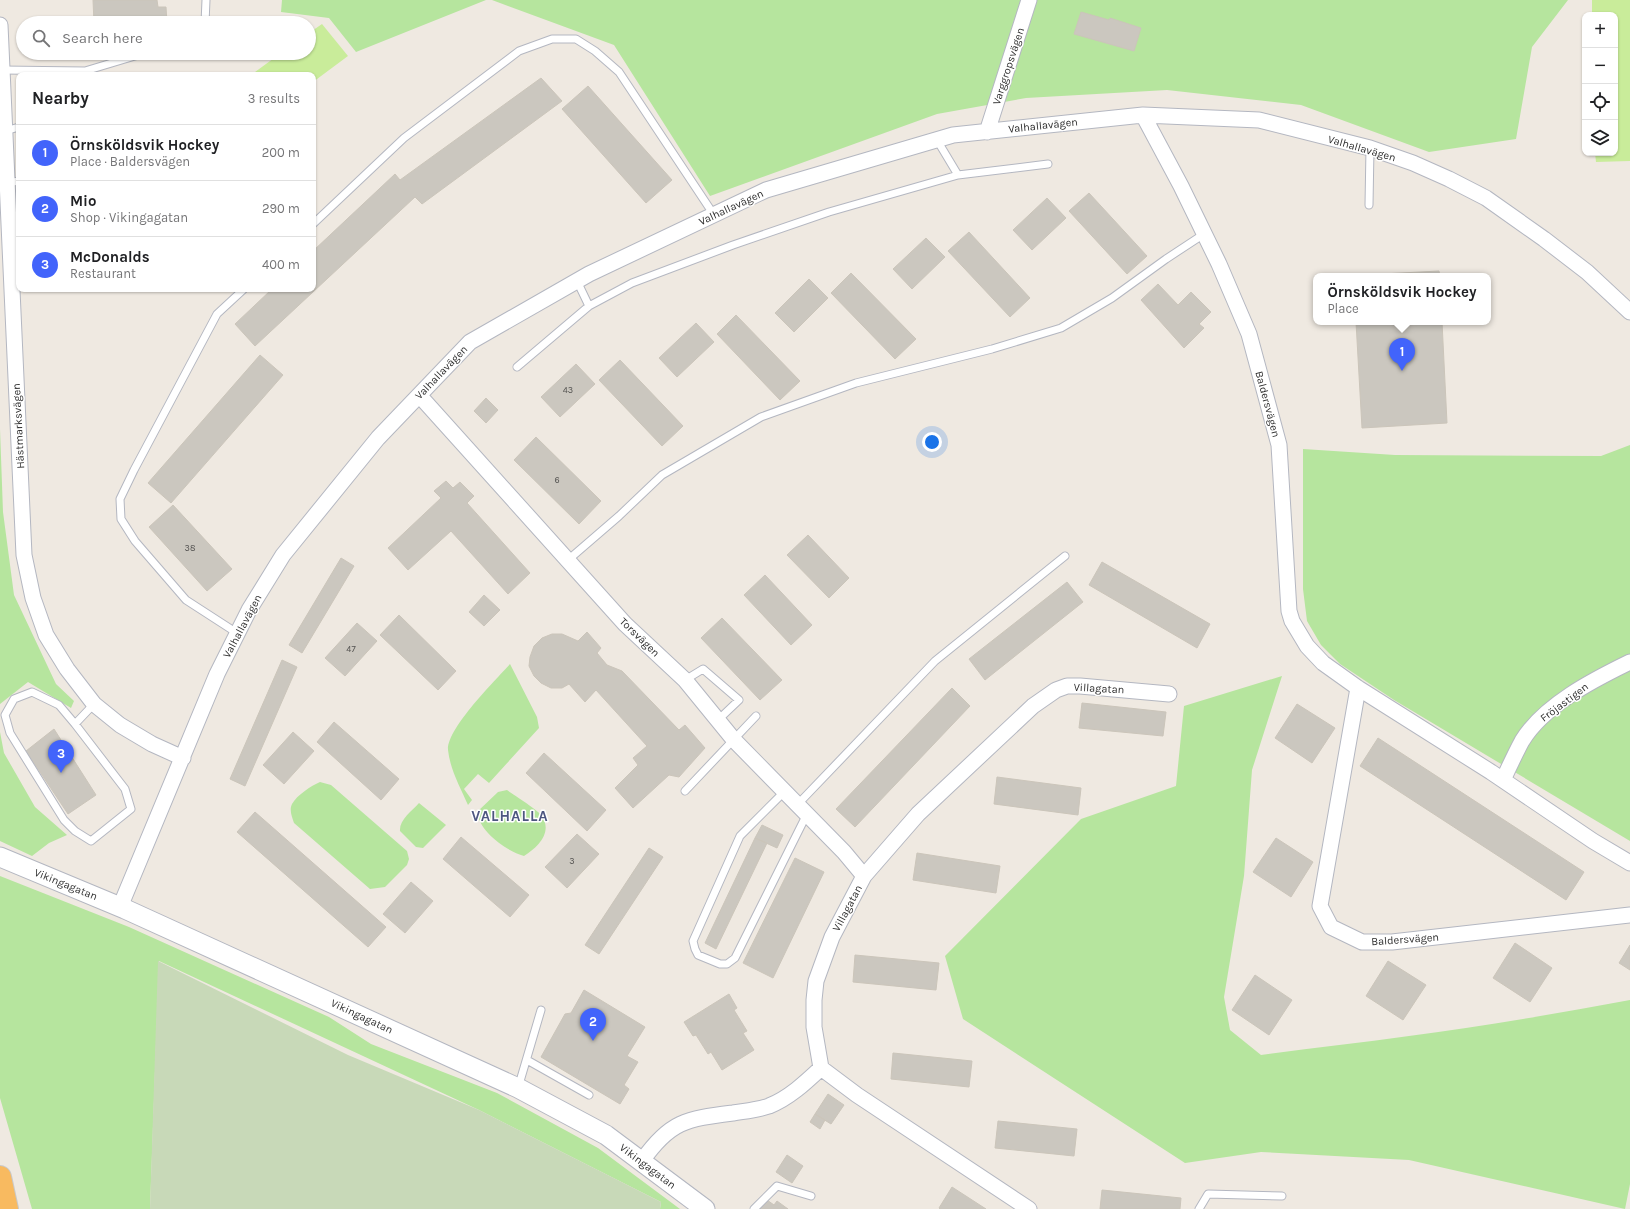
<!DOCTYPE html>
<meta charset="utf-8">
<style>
:root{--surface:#fff;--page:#f6f6f6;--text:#202124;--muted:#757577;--line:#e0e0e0;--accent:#4264fb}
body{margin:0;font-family:Karla,sans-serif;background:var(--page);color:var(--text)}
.controls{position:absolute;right:12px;top:12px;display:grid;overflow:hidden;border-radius:8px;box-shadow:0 1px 3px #0004}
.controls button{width:36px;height:36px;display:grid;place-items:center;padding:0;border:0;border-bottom:1px solid var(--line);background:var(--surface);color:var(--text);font:20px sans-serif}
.you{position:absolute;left:932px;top:442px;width:14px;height:14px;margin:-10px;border:3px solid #fff;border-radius:50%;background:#1a73e8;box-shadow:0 0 0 6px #1a73e833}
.badge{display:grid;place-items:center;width:26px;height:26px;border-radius:50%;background:var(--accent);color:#fff;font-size:13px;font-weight:700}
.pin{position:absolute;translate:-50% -33px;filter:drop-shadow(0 1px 2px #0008)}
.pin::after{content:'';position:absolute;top:21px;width:14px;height:12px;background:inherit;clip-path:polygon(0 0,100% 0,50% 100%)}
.popup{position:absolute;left:1313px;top:273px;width:178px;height:52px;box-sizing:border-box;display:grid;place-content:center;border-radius:8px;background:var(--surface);filter:drop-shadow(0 1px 3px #0005);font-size:13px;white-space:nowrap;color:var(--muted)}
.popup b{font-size:15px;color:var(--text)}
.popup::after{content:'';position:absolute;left:50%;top:100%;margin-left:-8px;border:8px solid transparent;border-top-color:var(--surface)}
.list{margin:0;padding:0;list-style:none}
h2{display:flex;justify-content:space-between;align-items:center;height:52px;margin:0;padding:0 16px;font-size:17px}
h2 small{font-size:13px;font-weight:400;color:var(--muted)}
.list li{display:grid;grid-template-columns:26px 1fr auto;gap:12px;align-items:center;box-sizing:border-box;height:56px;padding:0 16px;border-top:1px solid var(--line)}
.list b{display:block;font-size:15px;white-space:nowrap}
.list p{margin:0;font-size:13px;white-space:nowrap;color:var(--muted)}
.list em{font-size:13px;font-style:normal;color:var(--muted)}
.icon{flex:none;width:22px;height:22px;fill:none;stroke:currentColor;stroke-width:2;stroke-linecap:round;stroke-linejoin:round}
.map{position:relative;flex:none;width:1630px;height:1209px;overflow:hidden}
.search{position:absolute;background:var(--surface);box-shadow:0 1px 3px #0004;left:16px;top:16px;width:300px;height:44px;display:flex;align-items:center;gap:10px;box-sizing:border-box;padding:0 14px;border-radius:22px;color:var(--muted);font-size:15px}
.panel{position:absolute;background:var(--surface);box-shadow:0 1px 3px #0004;left:16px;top:72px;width:300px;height:220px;border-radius:8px}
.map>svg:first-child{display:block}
</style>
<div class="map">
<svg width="1630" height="1209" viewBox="0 0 1630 1209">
<rect width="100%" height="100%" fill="#efe9e1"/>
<path fill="#b6e59e" d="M282,0H486L356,52L329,18L281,12Z
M492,0H1568L1532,47L1516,139L1429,152L1301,105L1167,90L1026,98L937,114L710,196L614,45Z
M0,429L3,512L14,595L56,684L74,701L71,708L28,682L0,704Z
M1630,445V841L1394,700L1340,664L1321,645L1307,621L1303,589V449L1395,455L1601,456Z
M510,664L537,717L539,728L489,783L478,774L464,789L472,800L468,805C460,787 450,769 448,750C447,728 495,681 510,664Z
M1282,676L1252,770L1244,876L1224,997L1230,1030L1261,1055C1310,1048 1359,1043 1409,1036C1483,1026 1556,1014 1630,1000V1184L1625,1209L1409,1160L1261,1152L1185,1163L963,1019L945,956L1081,819L1176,786L1184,706Z
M0,732L4,753L35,807L67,835L49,843L32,856L0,841Z
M320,782L331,785L407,851L409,859L407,865L385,887L370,889L294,823C292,817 289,810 292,804C297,795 311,786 320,782Z
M507,790C514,795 538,810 542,816C553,833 537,848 524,856C506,851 479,831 477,812L498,792Z
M419,803L446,825L423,848L416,847L400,831C399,820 412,811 419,803Z
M0,876L129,927L329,1017L371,1044L497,1093L598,1148L680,1209H660L661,1202L479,1110L159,961L150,1209H32L0,1098Z"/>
<path fill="#c8d9b8" d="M158,961L348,1055L479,1110L661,1202L660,1209H150Z"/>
<path fill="#c9ec9a" d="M1592,0H1630V161L1596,162L1595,153H1615V15H1592Z
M322,24L348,56L313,82V75H251L281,53H309V33Z"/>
<path fill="#cbc7bf" stroke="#cbc5ba" d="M93,0H157L158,7H166L167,23H94Z
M1081,12L1109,20L1110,18L1141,28L1134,51L1074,34Z
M541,78L562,101L422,204L415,197L255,346L235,324L272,289H313V251L395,174L400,180Z
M588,86L672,180L646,203L562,109Z
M1089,193L1147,256L1127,274L1069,211Z
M1047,198L1066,218L1032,250L1013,230Z
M969,232L1030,298L1010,317L948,251Z
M926,238L945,257L912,289L893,269Z
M1439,271L1440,276H1344Z
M851,273L916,339L895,359L831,293Z
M809,279L828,298L794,332L775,313Z
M1158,284L1178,305L1191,292L1211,312L1199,324L1204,328L1184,348L1141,300Z
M736,315L800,381L780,400L717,334Z
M1356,322H1442L1447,423L1362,428Z
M696,323L714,342L677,377L659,358Z
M260,355L283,375L171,503L148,483Z
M620,360L683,426L662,446L599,380Z
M576,364L595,384L560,417L541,397Z
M486,398L498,410L486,423L474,411Z
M536,437L601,501L579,524L514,460Z
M446,481L453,488L460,482L474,496L467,503L530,573L508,594L451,531L408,570L388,548L441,498L434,491Z
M173,505L232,569L207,591L149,527Z
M808,535L849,578L829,598L787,555Z
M341,558L354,566L302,653L289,645Z
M1102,562L1210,624L1197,648L1089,585Z
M765,575L812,625L791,645L744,595Z
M1067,582L1083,602L985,680L969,659Z
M484,595L500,610L484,626L469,612Z
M399,615L456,671L438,690L380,635Z
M722,618L782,680L760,700L701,638Z
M357,623L377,641L345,676L325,658Z
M587,632L601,648L597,653L607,665L622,671L679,730L685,725L705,748L679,777L669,775L633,808L615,788L638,765L633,758L647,746L596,690L585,702L569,684L562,688H551L541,683L534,676L529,666L530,657L534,646L542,638L552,634H562L578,641Z
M282,660L297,667L245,786L230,779Z
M952,688L970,706L855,827L836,809Z
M1082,703L1166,712L1163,736L1079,728Z
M1297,704L1335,728L1312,763L1275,738Z
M334,722L399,779L381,800L317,742Z
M54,729L96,795L68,814L26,751Z
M293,732L314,751L284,784L263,765Z
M1378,738L1584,872L1566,900L1360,766Z
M544,753L606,810L587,831L526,773Z
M997,777L1081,788L1078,815L994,804Z
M255,812L386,927L368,947L237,832Z
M762,825L783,835L777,848L755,838Z
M577,834L599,854L567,888L545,867Z
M461,837L529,895L510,917L443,859Z
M755,838L767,843L716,949L705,943Z
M1276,838L1313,862L1291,897L1253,872Z
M649,848L663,857L599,954L585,945Z
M917,853L1000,866L996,893L913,880Z
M795,858L824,872L773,978L743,963Z
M411,882L433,901L405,933L383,914Z
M1515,943L1552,968L1530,1002L1493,978Z
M1630,945V970L1619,963Z
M855,955L939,963L936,990L853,982Z
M1388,961L1426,985L1403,1020L1366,996Z
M1255,975L1292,1000L1269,1035L1232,1010Z
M584,990L645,1027L627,1056L638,1062L624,1085L629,1089L620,1104L541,1057L565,1014L571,1013Z
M729,994L737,1008L734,1010L747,1031L743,1033L754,1050L722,1070L711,1052L708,1054L696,1035L693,1036L684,1022Z
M893,1053L972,1061L969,1087L891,1079Z
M828,1094L844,1105L831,1124L815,1114Z
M815,1114L825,1120L820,1129L810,1122Z
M998,1121L1077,1129L1074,1156L995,1148Z
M787,1155L803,1166L792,1183L776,1172Z
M952,1187L986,1209H940L939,1208Z
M1102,1190L1181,1198L1180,1209H1100Z
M767,1200L774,1205L777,1201L788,1209H760Z"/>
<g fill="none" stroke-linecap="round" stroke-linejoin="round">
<defs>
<path id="service" d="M205,23L206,0
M2,70L85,71L145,53
M5,131L19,127
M937,140L958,175L1048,164
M7,183L19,181
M1369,205L1370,148
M313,224L404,138L519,51L552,39H576L595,51L619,72L714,215
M577,281L589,306
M517,367L589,306L632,283L733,245L829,212L958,175
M568,560L619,516L662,475L761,417L856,383L992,349L1061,328L1112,298L1166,259L1204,234
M237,633L186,600L135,541L121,519L120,499L134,470L217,314L244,289
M685,680L703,669L739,700L718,720
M75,724L59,705L32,692L14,699L5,715L10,733L64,820L75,831L91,841L131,809L125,789L75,724L94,704
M685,791L756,716
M785,791L740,836L693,941L695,949L698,955L720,964H727L735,958L807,814
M798,804L935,661L1065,556
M527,1060L589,1095
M518,1088L541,1010
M754,1209L777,1186L811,1196
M1199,1209L1208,1194L1282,1196"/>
<path id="minor" d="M0,25L24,555L33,598L46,635L67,669L94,704L120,725L152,744L183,758
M1143,115L1181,186L1219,264L1249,334L1279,445L1289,611L1292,621L1307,646L1323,663L1358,688L1491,772L1593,841L1630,863
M987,132L1029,0
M419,395L625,624L685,680L734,740L844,852L864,876
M1358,688L1320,906L1331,927L1362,942H1392L1630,915
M1503,780C1509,767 1515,754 1522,741C1544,705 1593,680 1630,662
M120,907L217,674L249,610L283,555L378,438L470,342L589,274L766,190L953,135L1143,115L1259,120L1370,148L1413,163L1449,179L1486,198L1544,239L1587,272L1630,312
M642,1161C670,1121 686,1119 733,1113C745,1111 757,1110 769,1106C789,1098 805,1083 821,1068
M1029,1209L857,1095L821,1068L814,1027V1000L816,981L832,937L864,876L918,814L1033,706L1056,690L1067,686H1080L1169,694"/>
<path id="tertiary" d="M0,857L125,909L518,1088L606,1135L705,1209"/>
<path id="trunk" d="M0,1177L7,1209"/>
</defs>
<use href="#service" stroke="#b4b7c1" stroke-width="9"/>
<use href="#minor" stroke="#b4b7c1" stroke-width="17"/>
<use href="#tertiary" stroke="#b4b7c1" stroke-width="21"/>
<use href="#trunk" stroke="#c9c9c9" stroke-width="24"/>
<use href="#service" stroke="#fff" stroke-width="7"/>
<use href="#minor" stroke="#fff" stroke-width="15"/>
<use href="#tertiary" stroke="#fff" stroke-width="19"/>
<use href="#trunk" stroke="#f8ba60" stroke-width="22"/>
</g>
<g text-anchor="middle" stroke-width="3" stroke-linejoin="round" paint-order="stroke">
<g font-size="9" fill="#555452">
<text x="568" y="393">43</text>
<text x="557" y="483">6</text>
<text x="190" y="551">38</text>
<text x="351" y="652">47</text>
<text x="572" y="864">3</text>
</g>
<g font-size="11" fill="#2e2e2e" stroke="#fff">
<text transform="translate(1008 66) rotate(-72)" y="4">Varggropsvägen</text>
<text transform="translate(1043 125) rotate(-6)" y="4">Valhallavägen</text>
<text transform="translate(1362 148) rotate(16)" y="4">Valhallavägen</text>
<text transform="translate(731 207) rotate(-25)" y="4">Valhallavägen</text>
<text transform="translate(441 372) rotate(-46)" y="4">Valhallavägen</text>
<text transform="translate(1268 404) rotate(75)" y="4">Baldersvägen</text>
<text transform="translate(18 426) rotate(-93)" y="4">Hästmarksvägen</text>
<text transform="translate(242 626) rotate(-62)" y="4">Valhallavägen</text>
<text transform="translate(640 637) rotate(44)" y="4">Torsvägen</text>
<text transform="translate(1099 688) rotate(3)" y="4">Villagatan</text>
<text transform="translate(1564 702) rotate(-37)" y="4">Fröjastigen</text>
<text transform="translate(66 884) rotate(22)" y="4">Vikingagatan</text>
<text transform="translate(847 908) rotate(-62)" y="4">Villagatan</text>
<text transform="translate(1405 939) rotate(-4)" y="4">Baldersvägen</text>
<text transform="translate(362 1016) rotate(25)" y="4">Vikingagatan</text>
<text transform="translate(648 1166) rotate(37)" y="4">Vikingagatan</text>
</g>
<g font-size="15" font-weight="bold" letter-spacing="1" fill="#4d5680" stroke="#fff">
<text x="510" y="821">VALHALLA</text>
</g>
</g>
</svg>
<div class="controls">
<button>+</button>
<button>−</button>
<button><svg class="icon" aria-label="locate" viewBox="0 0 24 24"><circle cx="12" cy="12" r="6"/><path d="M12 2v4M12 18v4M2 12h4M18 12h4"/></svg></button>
<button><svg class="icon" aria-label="layers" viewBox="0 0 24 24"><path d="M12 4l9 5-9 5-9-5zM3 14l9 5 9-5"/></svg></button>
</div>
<div class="you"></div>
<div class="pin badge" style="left:1402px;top:371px">1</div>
<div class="popup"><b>Örnsköldsvik Hockey</b>Place</div>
<div class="pin badge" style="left:593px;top:1041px">2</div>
<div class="pin badge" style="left:61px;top:773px">3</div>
<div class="search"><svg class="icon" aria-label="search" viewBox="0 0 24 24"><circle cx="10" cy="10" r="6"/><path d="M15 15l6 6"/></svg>Search here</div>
<section class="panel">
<h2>Nearby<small>3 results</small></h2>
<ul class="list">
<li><span class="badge">1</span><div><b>Örnsköldsvik Hockey</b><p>Place · Baldersvägen</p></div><em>200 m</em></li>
<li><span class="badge">2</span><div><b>Mio</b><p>Shop · Vikingagatan</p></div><em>290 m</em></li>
<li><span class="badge">3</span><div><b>McDonalds</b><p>Restaurant</p></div><em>400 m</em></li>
</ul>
</section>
</div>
